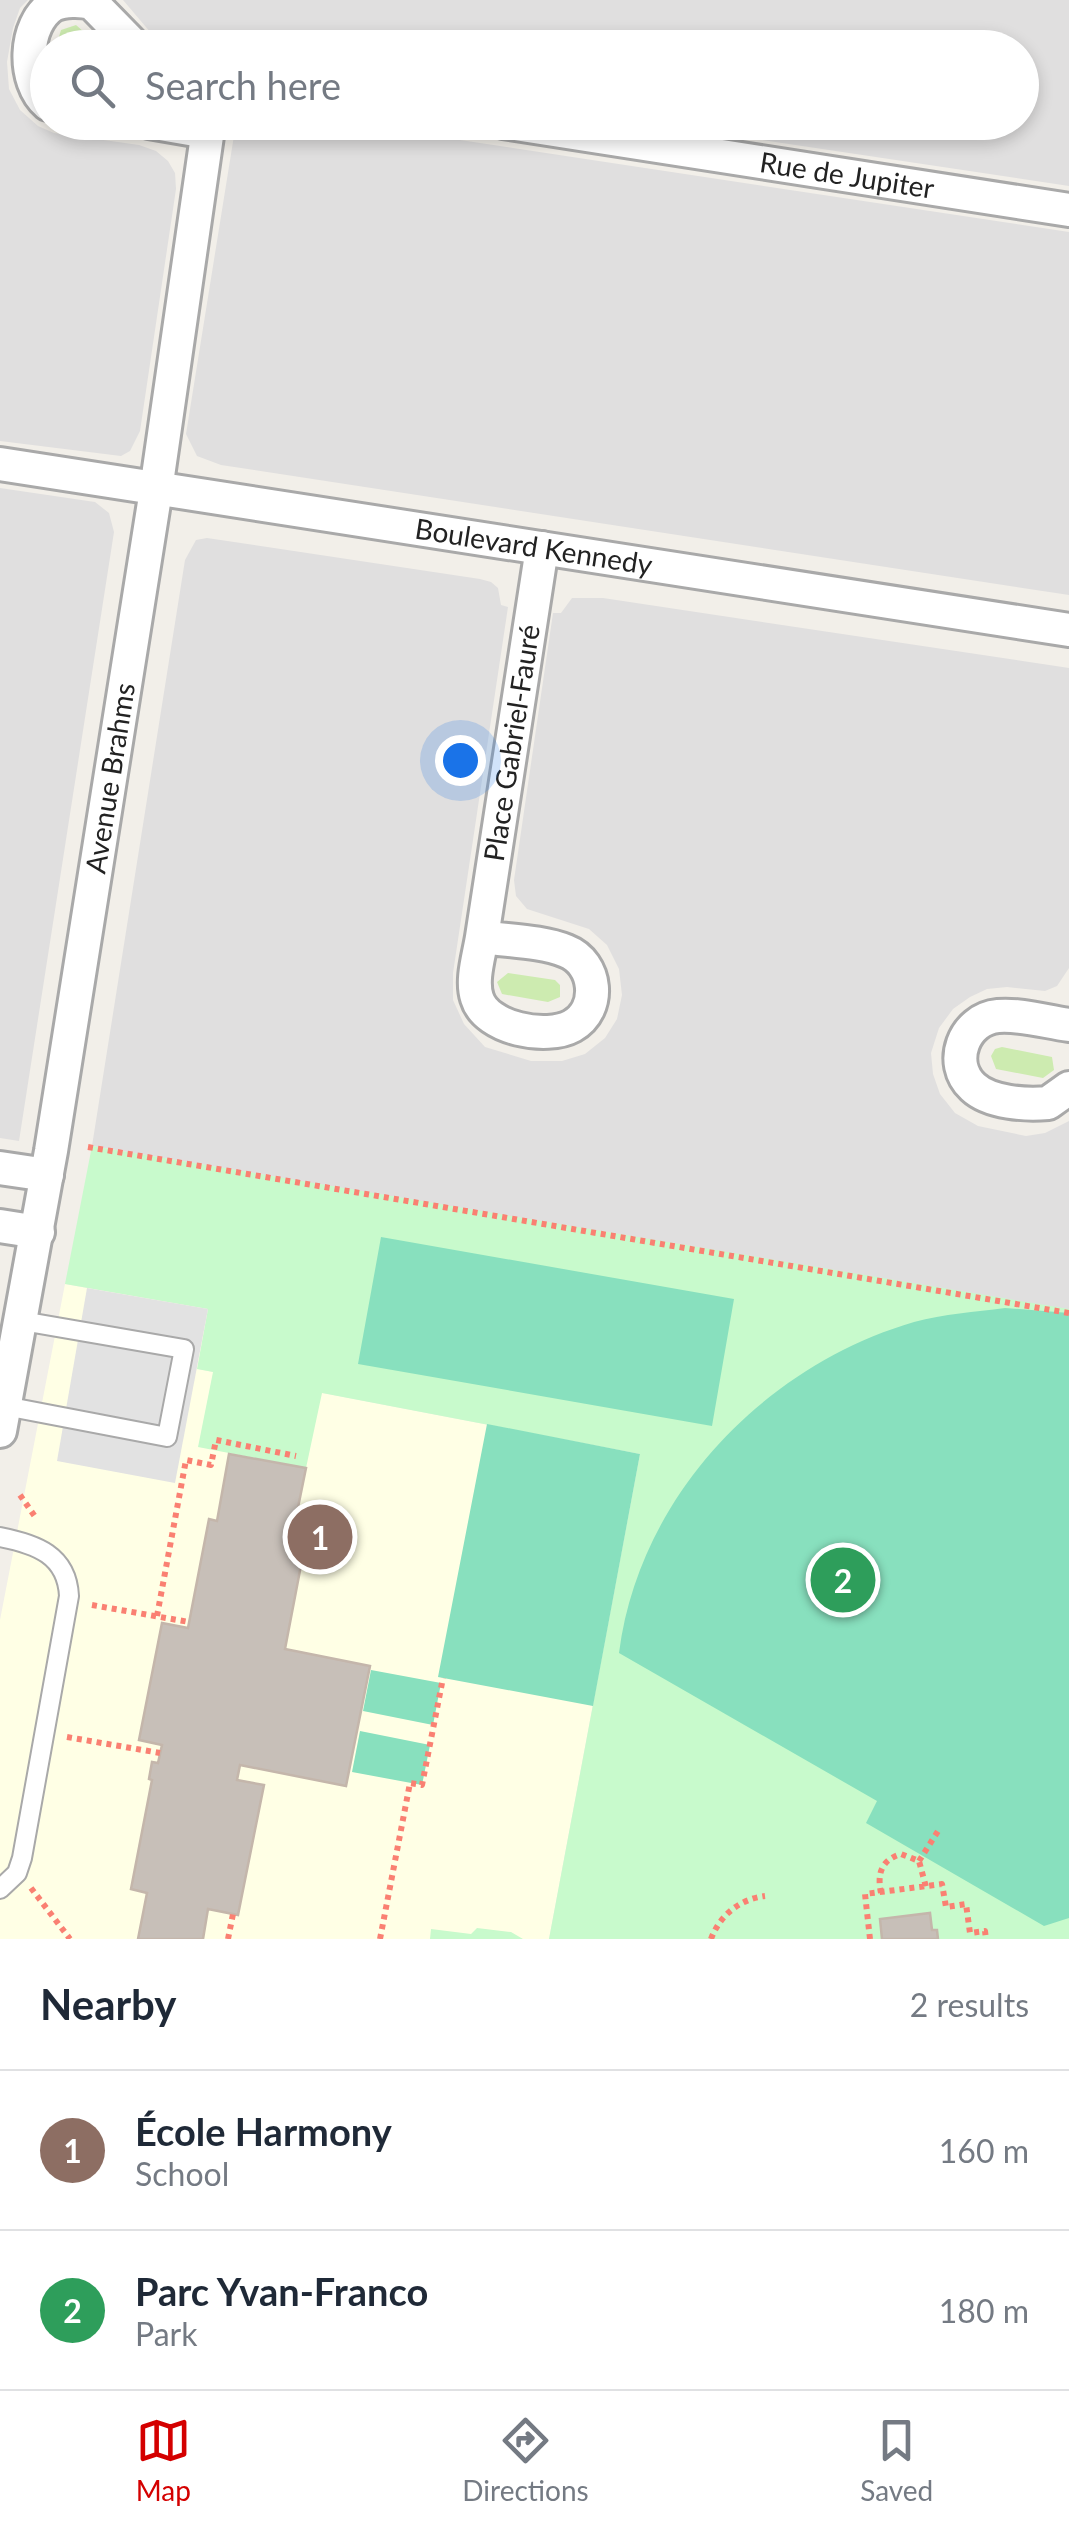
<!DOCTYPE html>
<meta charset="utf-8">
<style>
:root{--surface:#fff;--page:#f2f2f3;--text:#1f2937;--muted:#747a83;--line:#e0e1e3;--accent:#d40000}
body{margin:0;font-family:Lato,sans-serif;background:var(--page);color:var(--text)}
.you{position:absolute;left:460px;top:760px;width:35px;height:35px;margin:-25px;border:8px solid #fff;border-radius:50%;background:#1a73e8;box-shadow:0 0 0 15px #1a73e833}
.badge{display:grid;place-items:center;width:65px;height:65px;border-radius:50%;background:var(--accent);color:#fff;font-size:32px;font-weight:700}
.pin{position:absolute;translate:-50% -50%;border:5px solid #fff;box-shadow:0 2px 10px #0006}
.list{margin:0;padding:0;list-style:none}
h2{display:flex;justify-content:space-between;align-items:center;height:130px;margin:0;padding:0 40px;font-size:42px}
h2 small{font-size:32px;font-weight:400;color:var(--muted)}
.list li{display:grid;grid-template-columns:65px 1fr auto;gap:30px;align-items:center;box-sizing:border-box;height:160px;padding:0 40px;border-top:2px solid var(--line)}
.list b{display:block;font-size:38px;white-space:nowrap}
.list p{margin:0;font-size:32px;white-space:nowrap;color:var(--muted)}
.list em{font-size:32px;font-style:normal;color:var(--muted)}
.icon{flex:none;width:55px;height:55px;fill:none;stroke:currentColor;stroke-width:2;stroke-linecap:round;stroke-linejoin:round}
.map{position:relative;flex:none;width:1069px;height:1939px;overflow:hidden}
.search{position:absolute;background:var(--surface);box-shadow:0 5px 15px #0003;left:30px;right:30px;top:30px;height:110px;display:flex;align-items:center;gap:25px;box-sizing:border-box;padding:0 35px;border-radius:55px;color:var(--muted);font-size:38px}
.sheet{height:450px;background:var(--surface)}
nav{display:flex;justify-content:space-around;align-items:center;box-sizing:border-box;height:140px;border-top:2px solid var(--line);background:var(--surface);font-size:28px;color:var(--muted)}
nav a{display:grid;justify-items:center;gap:5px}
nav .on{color:var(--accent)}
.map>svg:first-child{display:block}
</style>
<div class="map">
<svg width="1069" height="1939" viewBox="0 0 1069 1939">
<rect width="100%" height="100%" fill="#f2efe9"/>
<path fill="#e0dfdf" d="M0,0H28L20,8L13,28L7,62L9,89L20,110L38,126L54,133L139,145L156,151L168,161L175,173L176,189L140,431L130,451L121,456L0,441Z
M123,0H1069V186L648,123L1022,122V48H174L151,33Z
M236,123H347L1069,232V595L221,465L197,456L186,434Z
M0,488L95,502L109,513L114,532L19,1141L0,1138Z
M207,538L480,579L491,582L498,588L501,605L508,607L453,973V1000L464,1024L485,1047L531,1061H562L585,1054L605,1038L617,1019L622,995L619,969L607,945L589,929L527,909L516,896L514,880L553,613H561L572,598H603L1069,668V968L1057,986L1045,991L1007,987L987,989L970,997L953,1009L939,1028L931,1053L933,1074L940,1094L955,1113L978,1126L1026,1136L1045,1133L1069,1121V1310L92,1146L185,560L196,540Z"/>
<path fill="#ffffe5" d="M65,1284L208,1309L198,1369L640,1454L549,1939H0V1620Z"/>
<path fill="#cdebb0" d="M76,25L101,47H56L61,30Z
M508,973L555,980L560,985V997L548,1002L502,994L497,982Z
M1002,1047L1052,1057L1054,1070L1043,1078L996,1069L991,1056L995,1049Z"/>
<path fill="#c8facc" d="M92,1146L1069,1309V1939H549L640,1454L322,1393L306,1468L198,1447L213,1372L197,1369L208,1309L65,1284Z
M477,1928L511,1932L523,1939H430L431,1929L471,1934Z"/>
<path fill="#88e0be" d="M381,1237L734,1299L712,1426L358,1364Z
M1005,1308L1069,1313V1918L1044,1926L866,1823L877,1801L619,1653C639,1496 764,1366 914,1322C944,1314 975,1312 1005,1308Z
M487,1424L640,1454L593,1706L438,1677Z
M371,1670L441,1683L433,1725L363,1711Z
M360,1731L430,1745L422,1785L352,1772Z"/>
<path fill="#e2e2e2" d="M87,1288L208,1309L175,1483L57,1461Z"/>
<path fill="#c7bfb8" stroke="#c4b6ab" stroke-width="2.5" d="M229,1454L306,1468L292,1537L306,1539L285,1649L370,1666L346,1786L240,1765L237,1780L264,1785L238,1915L208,1909L203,1939H138L147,1893L131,1889L152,1780L149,1779L152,1762L158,1763L162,1745L139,1740L162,1623L188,1628L209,1519L217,1521Z
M930,1913L932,1930H937L938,1939H882L880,1919Z"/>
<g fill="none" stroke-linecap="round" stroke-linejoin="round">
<defs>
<path id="service" d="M5,1406L167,1437L184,1349L22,1321
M0,1537C36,1544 67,1555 69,1596L22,1858L17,1873L0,1889"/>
<g id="minor">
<path d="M48,104C22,82 23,24 53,5C64,0 80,0 92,3L136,48"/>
<path d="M149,122L207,132"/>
<path id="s1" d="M503,122L1069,210"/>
<path id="s2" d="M0,464L1069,630"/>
<path id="s3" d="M482,937C509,941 541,941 566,951C597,963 602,1009 572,1026C547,1040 486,1029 477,998C471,980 479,956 482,937L542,548"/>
<path d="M1069,1025C1047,1022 1021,1014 998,1016C964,1019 947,1063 973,1087C990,1103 1026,1105 1048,1103L1069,1088"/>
<path d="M0,1168L47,1175"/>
<path d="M0,1226L38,1232"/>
<path id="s4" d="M0,1431L51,1151L156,490L209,122"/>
</g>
</defs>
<use href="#service" stroke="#a9a9a9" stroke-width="22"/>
<use href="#minor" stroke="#a9a9a9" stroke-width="38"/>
<path stroke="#fa8072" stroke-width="6" stroke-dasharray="5 5" stroke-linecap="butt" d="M88,1147L1069,1313
M20,1495L36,1518
M92,1605L189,1622
M157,1616L186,1460L211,1465L216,1440L296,1456
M67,1737L160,1753
M919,1861L940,1828
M31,1888L70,1939
M881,1893C877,1874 881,1860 901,1854L919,1861L926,1887
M228,1939L233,1914
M380,1939L410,1783L422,1785L443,1678
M711,1939C720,1915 740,1899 765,1896
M870,1939L865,1894L942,1884L946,1907L966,1904L970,1933L985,1931L986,1939"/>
<use href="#service" stroke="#fff" stroke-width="18"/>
<use href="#minor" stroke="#fff" stroke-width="32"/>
</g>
<g text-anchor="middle" stroke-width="9" stroke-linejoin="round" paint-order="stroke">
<g font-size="28" fill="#222" stroke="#fff">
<text dy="10" stroke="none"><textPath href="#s1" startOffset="348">Rue de Jupiter</textPath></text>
<text dy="10" stroke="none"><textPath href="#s2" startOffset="540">Boulevard Kennedy</textPath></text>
<text dy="10" stroke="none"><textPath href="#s3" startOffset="545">Place Gabriel-Fauré</textPath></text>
<text dy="10" stroke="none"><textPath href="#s4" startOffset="662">Avenue Brahms</textPath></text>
</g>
</g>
</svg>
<div class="you"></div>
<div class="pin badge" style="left:320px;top:1537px;background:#8d6e63">1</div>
<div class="pin badge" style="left:843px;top:1580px;background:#2e9e5b">2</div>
<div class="search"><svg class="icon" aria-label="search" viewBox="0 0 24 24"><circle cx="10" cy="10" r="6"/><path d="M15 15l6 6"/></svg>Search here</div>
</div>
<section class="sheet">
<h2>Nearby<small>2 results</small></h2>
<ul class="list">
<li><span class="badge" style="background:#8d6e63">1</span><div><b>École Harmony</b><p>School</p></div><em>160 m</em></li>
<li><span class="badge" style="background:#2e9e5b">2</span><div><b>Parc Yvan-Franco</b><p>Park</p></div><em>180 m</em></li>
</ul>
</section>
<nav>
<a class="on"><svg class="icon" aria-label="map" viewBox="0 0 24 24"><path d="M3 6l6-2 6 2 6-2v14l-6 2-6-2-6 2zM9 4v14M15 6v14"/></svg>Map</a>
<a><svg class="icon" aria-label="directions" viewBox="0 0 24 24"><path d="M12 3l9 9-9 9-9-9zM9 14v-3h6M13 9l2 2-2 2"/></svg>Directions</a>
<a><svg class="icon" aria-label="saved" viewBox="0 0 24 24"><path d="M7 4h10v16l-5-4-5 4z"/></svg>Saved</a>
</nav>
